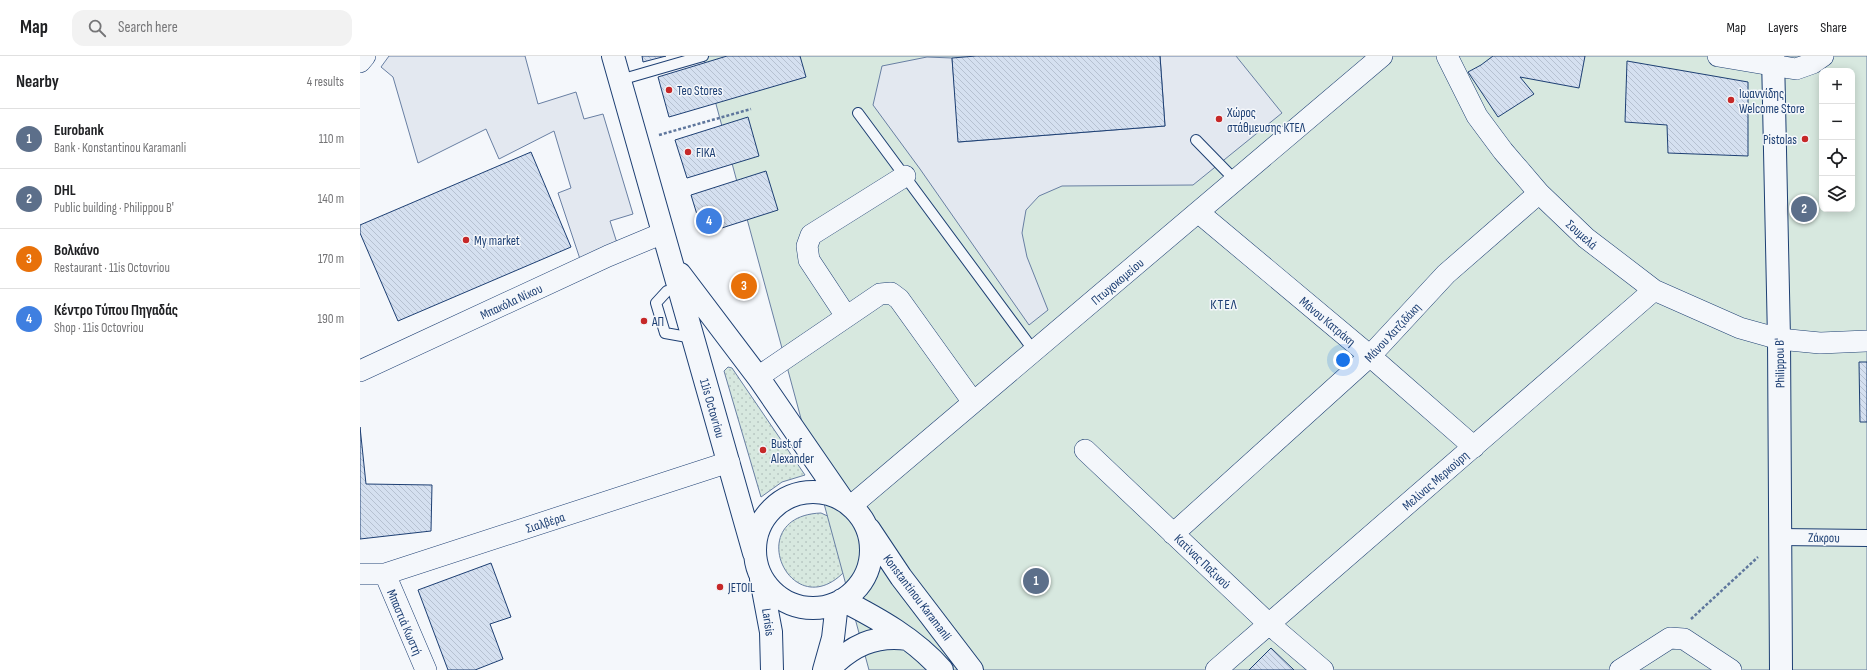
<!DOCTYPE html>
<meta charset="utf-8">
<style>
:root{--surface:#fff;--page:#f2f2f2;--text:#202124;--muted:#757577;--line:#e0e0e0;--accent:#0f766e}
body{margin:0;font-family:"Sofia Sans Condensed",sans-serif;background:var(--page);color:var(--text)}
.controls{position:absolute;right:12px;top:12px;display:grid;overflow:hidden;border-radius:8px;box-shadow:0 2px 10px #0003}
.controls button{width:36px;height:36px;display:grid;place-items:center;padding:0;border:0;border-bottom:1px solid var(--line);background:var(--surface);color:var(--text);font:20px sans-serif}
.you{position:absolute;left:983px;top:304px;width:14px;height:14px;margin:-10px;border:3px solid #fff;border-radius:50%;background:#1a73e8;box-shadow:0 0 0 6px #1a73e833}
.badge{display:grid;place-items:center;width:26px;height:26px;border-radius:50%;background:var(--accent);color:#fff;font-size:13px;font-weight:700}
.pin{position:absolute;translate:-50% -50%;border:2px solid #fff;box-shadow:0 1px 4px #0006}
.list{margin:0;padding:0;list-style:none}
h2{display:flex;justify-content:space-between;align-items:center;height:52px;margin:0;padding:0 16px;font-size:17px}
h2 small{font-size:13px;font-weight:400;color:var(--muted)}
.list li{display:grid;grid-template-columns:26px 1fr auto;gap:12px;align-items:center;box-sizing:border-box;height:60px;padding:0 16px;border-top:1px solid var(--line)}
.list b{display:block;font-size:15px;white-space:nowrap}
.list p{margin:0;font-size:13px;white-space:nowrap;color:var(--muted)}
.list em{font-size:13px;font-style:normal;color:var(--muted)}
.icon{flex:none;width:22px;height:22px;fill:none;stroke:currentColor;stroke-width:2;stroke-linecap:round;stroke-linejoin:round}
.map{position:relative;flex:none;width:1507px;height:614px;overflow:hidden}
header{display:flex;align-items:center;gap:24px;box-sizing:border-box;height:56px;padding:0 20px;background:var(--surface);border-bottom:1px solid var(--line)}
header strong{font-size:19px}
nav{display:flex;gap:22px;margin-inline-start:auto;font-size:14px}
.search{width:280px;height:36px;background:var(--page);display:flex;align-items:center;gap:10px;box-sizing:border-box;padding:0 14px;border-radius:12px;color:var(--muted);font-size:15px}
main{display:flex}
aside{flex:1;background:var(--surface)}
.map>svg:first-child{display:block}
</style>
<header>
<strong>Map</strong>
<div class="search"><svg class="icon" aria-label="search" viewBox="0 0 24 24"><circle cx="10" cy="10" r="6"/><path d="M15 15l6 6"/></svg>Search here</div>
<nav><a>Map</a><a>Layers</a><a>Share</a></nav>
</header>
<main>
<aside>
<h2>Nearby<small>4 results</small></h2>
<ul class="list">
<li><span class="badge" style="background:#5c6f8a">1</span><div><b>Eurobank</b><p>Bank · Konstantinou Karamanli</p></div><em>110 m</em></li>
<li><span class="badge" style="background:#5c6f8a">2</span><div><b>DHL</b><p>Public building · Philippou B'</p></div><em>140 m</em></li>
<li><span class="badge" style="background:#e8710a">3</span><div><b>Βολκάνο</b><p>Restaurant · 11is Octovriou</p></div><em>170 m</em></li>
<li><span class="badge" style="background:#3f7fe0">4</span><div><b>Κέντρο Τύπου Πηγαδάς</b><p>Shop · 11is Octovriou</p></div><em>190 m</em></li>
</ul>
</aside>
<div class="map">
<svg width="1507" height="614" viewBox="0 0 1507 614">
<defs>
<pattern id="grass-dots" width="8" height="8" patternUnits="userSpaceOnUse"><rect width="8" height="8" fill="#d7e8df"/><path d="M2 2h.1M6 6h.1" fill="none" stroke="#b8c8c3" stroke-width="1.8" stroke-linecap="round"/></pattern>
<pattern id="building-back-hatch" width="6" height="6" patternUnits="userSpaceOnUse"><rect width="6" height="6" fill="#d5e0f0"/><path d="M-1 5l2 2M0 0l6 6M5-1l2 2" fill="none" stroke="#b6c1d1"/></pattern>
</defs>
<rect width="100%" height="100%" fill="#f4f7fb"/>
<path fill="url(#grass-dots)" stroke="#687fa3" d="M368,311L372,312L445,419L422,426L401,441L364,315Z
M461,457L472,462L485,515C431,572 380,460 461,457Z"/>
<path fill="#d7e8df" stroke="#687fa3" fill-rule="evenodd" d="M343,0H1507V614H509ZM1462,15H1492V153H1462Z"/>
<path fill="#e3e8f0" stroke="#687fa3" d="M29,0H165L178,48L216,36L224,63L243,58L273,158L250,165L257,187L220,203L198,137L211,132L194,75L139,103L126,73L58,107L33,21L21,11Z
M800,0H876L922,57L833,129L702,130L679,140L666,154L662,177L667,201L688,254L669,269L560,113L513,49L522,10L567,1L592,2L599,86L805,70Z"/>
<path fill="url(#building-back-hatch)" stroke="#1d3f73" d="M282,0H306L283,6Z
M367,0H440L446,21L309,61L298,21Z
M616,0H800L805,70L598,86L592,2Z
M1133,0H1225L1219,32L1160,21L1174,38L1138,61L1108,16L1121,9Z
M1267,5L1388,26V100L1308,97L1307,69L1265,66Z
M388,61L399,100L327,122L315,84Z
M171,96L211,191L38,265L0,177V169Z
M406,115L418,154L343,178L331,139Z
M1499,306H1507V366H1500Z
M0,371L6,428L72,429L71,475L0,483Z
M131,507L151,561L130,568L143,603L115,614H88L58,534Z
M911,592L934,614H889Z"/>
<g fill="none" stroke-linecap="round" stroke-linejoin="round">
<defs>
<path id="service" d="M260,24L343,0
M498,57L674,295
M836,84L875,124
M307,235L296,247L305,277L333,282"/>
<path id="pedestrian" d="M1420,481L1507,482"/>
<path id="minor" d="M1087,0L1117,60L1143,95L1179,137L1226,182L1294,234L1380,272L1419,283L1460,287L1507,285
M1358,0L1436,13L1453,7L1463,0
M0,6L5,0
M838,156L1010,300L1114,391
M486,260L449,204L447,190L451,179L545,120
M0,315L248,200L303,177
M398,321L520,238L531,237L539,243L613,346
M725,394L909,568L963,614
M491,450L1022,0
M813,478L1010,300L1086,218L1179,137
M0,518H25L369,406
M25,518L66,614
M856,614L1294,234
M1260,614L1310,582L1324,583L1371,614"/>
<path id="secondary" d="M1413,0L1419,283L1421,614"/>
<path id="primary" d="M253,0L394,497
M320,218L398,321L482,443
M395 494a58 58 0 1 1 116 0a58 58 0 1 1-116 0Z
M509,473L541,521L612,614
M401,523L411,576L412,614
M482,544C519,563 555,583 582,614
M464,614L473,582L477,547
M468,614C491,590 515,578 548,583"/>
</defs>
<use href="#service" stroke="#1d3f73" stroke-width="12"/>
<use href="#pedestrian" stroke="#1d3f73" stroke-width="18"/>
<use href="#minor" stroke="#1d3f73" stroke-width="22"/>
<use href="#secondary" stroke="#1d3f73" stroke-width="24"/>
<use href="#primary" stroke="#1d3f73" stroke-width="24"/>
<path stroke="#5e769c" stroke-width="2.5" stroke-dasharray="3 2" stroke-linecap="butt" d="M299,79L391,53
M1331,563L1398,501"/>
<use href="#service" stroke="#f4f7fb" stroke-width="10"/>
<use href="#pedestrian" stroke="#f4f7fb" stroke-width="16"/>
<use href="#minor" stroke="#f4f7fb" stroke-width="21"/>
<use href="#secondary" stroke="#f4f7fb" stroke-width="22"/>
<use href="#primary" stroke="#f4f7fb" stroke-width="22"/>
</g>
<g fill="#c62828" stroke="#f4f7fb" stroke-width="1.5">
<circle cx="309" cy="34" r="4"/>
<circle cx="1371" cy="44" r="4"/>
<circle cx="859" cy="63" r="4"/>
<circle cx="1445" cy="83" r="4"/>
<circle cx="328" cy="96" r="4"/>
<circle cx="106" cy="184" r="4"/>
<circle cx="284" cy="265" r="4"/>
<circle cx="403" cy="394" r="4"/>
<circle cx="360" cy="531" r="4"/>
</g>
<g text-anchor="middle" stroke-width="3" stroke-linejoin="round" paint-order="stroke">
<g font-size="13" fill="#1d3f73" stroke="#f4f7fb" text-anchor="start">
<text x="317" y="39">Teo Stores</text>
<text x="1379" y="42">Ιωαννίδης<tspan x="1379" dy="15">Welcome Store</tspan></text>
<text x="867" y="61">Χώρος<tspan x="867" dy="15">στάθμευσης ΚΤΕΛ</tspan></text>
<text x="1437" y="88" text-anchor="end">Pistolas</text>
<text x="336" y="101">FIKA</text>
<text x="114" y="189">My market</text>
<text x="292" y="270">ΑΠ</text>
<text x="411" y="392">Bust of<tspan x="411" dy="15">Alexander</tspan></text>
<text x="368" y="536">JETOIL</text>
</g>
<g font-size="13" fill="#1d3f73" stroke="#f4f7fb">
<text transform="translate(1222 178) rotate(42)" y="5">Σουμελά</text>
<text transform="translate(757 225) rotate(-40)" y="5">Πτωχοκομείου</text>
<text transform="translate(151 245) rotate(-25)" y="5">Μπακόλα Νίκου</text>
<text transform="translate(968 265) rotate(40)" y="5">Μάνου Κατράκη</text>
<text transform="translate(1032 276) rotate(-47)" y="5">Μάνου Χατζιδάκη</text>
<text transform="translate(1419 307) rotate(-91)" y="5">Philippou B'</text>
<text transform="translate(353 352) rotate(74)" y="5">11is Octovriou</text>
<text transform="translate(1075 424) rotate(-41)" y="5">Μελίνας Μερκούρη</text>
<text transform="translate(185 466) rotate(-18)" y="5">Σιαλβέρα</text>
<text transform="translate(1464 481) rotate(1)" y="5">Ζάκρου</text>
<text transform="translate(843 505) rotate(44)" y="5">Κατίνας Παξινού</text>
<text transform="translate(558 541) rotate(53)" y="5">Konstantinou Karamanli</text>
<text transform="translate(45 566) rotate(67)" y="5">Μπαστιά Κωστή</text>
<text transform="translate(409 566) rotate(82)" y="5">Larisis</text>
</g>
<g font-size="14" letter-spacing="1" fill="#1d3f73" stroke="#f4f7fb">
<text x="864" y="253">ΚΤΕΛ</text>
</g>
</g>
</svg>
<div class="controls">
<button>+</button>
<button>−</button>
<button><svg class="icon" aria-label="locate" viewBox="0 0 24 24"><circle cx="12" cy="12" r="6"/><path d="M12 2v4M12 18v4M2 12h4M18 12h4"/></svg></button>
<button><svg class="icon" aria-label="layers" viewBox="0 0 24 24"><path d="M12 4l9 5-9 5-9-5zM3 14l9 5 9-5"/></svg></button>
</div>
<div class="you"></div>
<div class="pin badge" style="left:676px;top:525px;background:#5c6f8a">1</div>
<div class="pin badge" style="left:1444px;top:153px;background:#5c6f8a">2</div>
<div class="pin badge" style="left:384px;top:230px;background:#e8710a">3</div>
<div class="pin badge" style="left:349px;top:165px;background:#3f7fe0">4</div>
</div>
</main>
